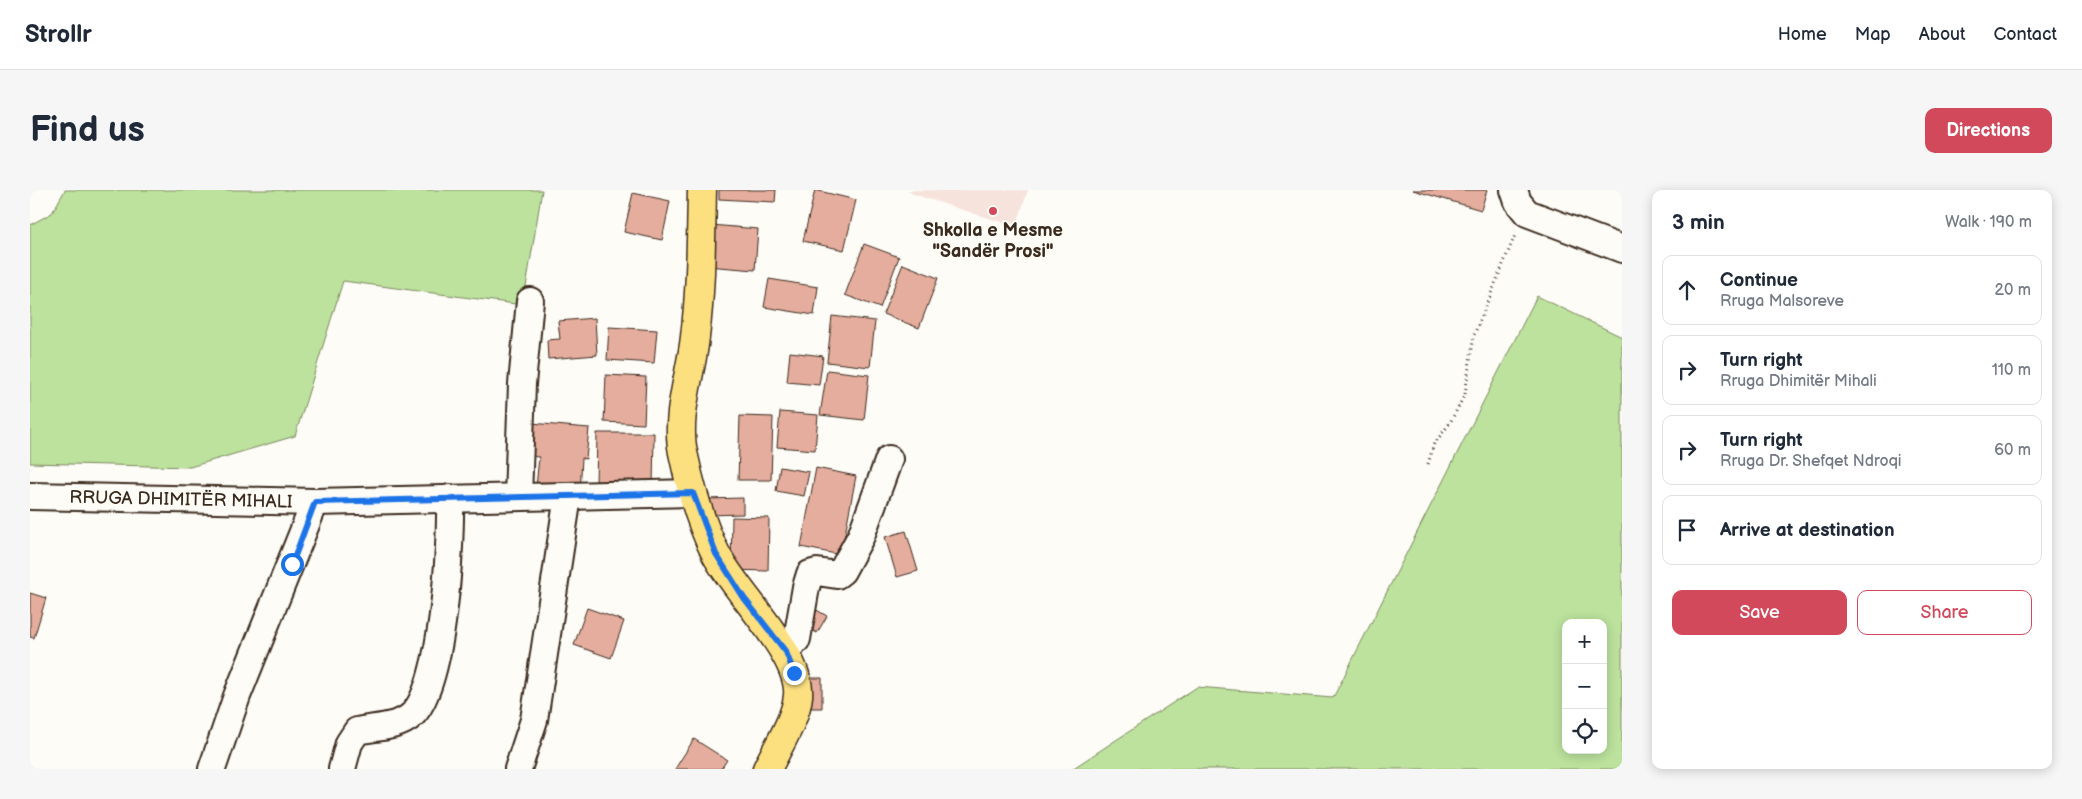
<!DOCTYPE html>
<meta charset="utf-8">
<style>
:root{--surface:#fff;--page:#f6f6f7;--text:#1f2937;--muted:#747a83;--line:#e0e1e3;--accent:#d1495b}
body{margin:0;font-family:"Balsamiq Sans",sans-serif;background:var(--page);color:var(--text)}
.controls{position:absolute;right:15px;bottom:15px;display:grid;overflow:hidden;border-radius:10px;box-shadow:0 2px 12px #0003}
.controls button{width:45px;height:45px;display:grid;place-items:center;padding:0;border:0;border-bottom:1px solid var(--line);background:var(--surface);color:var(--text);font:25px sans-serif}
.stop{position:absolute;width:15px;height:15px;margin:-11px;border:4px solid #1a73e8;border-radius:50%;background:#fff}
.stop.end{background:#1a73e8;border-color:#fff;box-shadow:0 1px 5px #0008}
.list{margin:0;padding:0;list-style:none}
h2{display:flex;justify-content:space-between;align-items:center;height:65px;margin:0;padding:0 20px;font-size:21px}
h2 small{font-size:16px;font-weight:400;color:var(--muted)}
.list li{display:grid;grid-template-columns:32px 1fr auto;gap:15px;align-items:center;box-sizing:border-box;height:70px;margin:0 10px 10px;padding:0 10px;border:1px solid var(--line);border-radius:10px}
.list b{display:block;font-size:19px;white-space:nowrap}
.list p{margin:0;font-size:16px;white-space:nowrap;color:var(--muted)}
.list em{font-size:16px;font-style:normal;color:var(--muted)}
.actions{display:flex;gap:10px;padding:15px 20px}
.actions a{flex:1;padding:11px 0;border:1px solid var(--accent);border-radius:10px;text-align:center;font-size:18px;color:var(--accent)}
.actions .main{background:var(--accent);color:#fff}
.icon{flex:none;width:28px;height:28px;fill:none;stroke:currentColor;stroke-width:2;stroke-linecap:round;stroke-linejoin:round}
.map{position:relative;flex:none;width:1592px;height:579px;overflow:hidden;border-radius:10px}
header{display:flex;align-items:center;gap:30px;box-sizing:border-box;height:70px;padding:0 25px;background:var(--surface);border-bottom:1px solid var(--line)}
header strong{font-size:24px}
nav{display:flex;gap:28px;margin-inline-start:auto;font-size:18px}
.intro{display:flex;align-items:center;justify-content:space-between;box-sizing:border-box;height:120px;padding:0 30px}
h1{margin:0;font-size:35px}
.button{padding:12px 22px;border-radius:10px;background:var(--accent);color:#fff;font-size:18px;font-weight:700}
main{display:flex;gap:30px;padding:0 30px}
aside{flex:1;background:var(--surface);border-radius:10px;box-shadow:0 2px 12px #0003}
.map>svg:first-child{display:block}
</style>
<header>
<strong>Strollr</strong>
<nav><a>Home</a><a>Map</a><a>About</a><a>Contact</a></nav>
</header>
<div class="intro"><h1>Find us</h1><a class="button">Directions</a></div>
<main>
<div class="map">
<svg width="1592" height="579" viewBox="0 0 1592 579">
<rect width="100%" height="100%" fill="#fdfcf7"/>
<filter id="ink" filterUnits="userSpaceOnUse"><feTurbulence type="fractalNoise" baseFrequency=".02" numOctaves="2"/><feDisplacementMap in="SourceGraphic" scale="10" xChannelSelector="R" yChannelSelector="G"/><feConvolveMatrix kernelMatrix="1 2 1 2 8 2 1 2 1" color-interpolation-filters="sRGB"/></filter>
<g filter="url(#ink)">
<path fill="#f6e4dc" d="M877,0H998L986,37L883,4Z"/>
<path fill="#bce29d" stroke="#7c865e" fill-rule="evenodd" d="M35,0H512L493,115L313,91L265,246L160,277L0,273V35L22,23Z
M1507,106L1592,147V579H1042L1167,497L1303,508ZM1536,433H1573V560H1536Z"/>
<path fill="#e5ad9d" stroke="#3b2a1e" d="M689,0H746L745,12L689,9Z
M785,0L826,10L814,60L773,51Z
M1383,0H1457L1451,20Z
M603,3L640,11L632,50L594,42Z
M681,35L728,39L725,80L677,76Z
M834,54L869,67L850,118L815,105Z
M873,74L908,88L889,138L853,124Z
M739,89L788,97L784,125L734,117Z
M802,126L845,131L840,177L797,172Z
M565,128L567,165L518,169L517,150L530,149L528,131Z
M579,137L627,140L624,173L577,170Z
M760,162L793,166L789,195L757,192Z
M797,180L839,185L834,230L790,225Z
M576,185L616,187L614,234L574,232Z
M750,222L788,225L785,260L747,257Z
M710,226L743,227L741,290H708Z
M501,233L559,238L556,269L552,268L550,301L506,297L509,267L498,266Z
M567,243H624L623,297L566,296Z
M750,277L779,282L774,306L746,301Z
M786,278L826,286L811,365L771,357Z
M713,308V324L677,325L676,309Z
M702,327L739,328L738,381L701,380Z
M876,341L888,381L867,387L855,347Z
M0,403L16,408L4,448L0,447Z
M557,418L594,431L581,468L544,455Z
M783,418L797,426L787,443L774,436Z
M772,488H792V518H772Z
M664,549L697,570L691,579H645Z"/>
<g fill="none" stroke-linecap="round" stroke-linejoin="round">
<defs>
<g id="minor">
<path d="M1484,0L1488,12L1497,23L1592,59"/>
<path id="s1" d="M0,306L285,312L663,303"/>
<path d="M488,307L492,194L500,111"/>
<path d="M756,462L767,449L776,397L780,384L787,382L807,385L812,381L831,346L859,269"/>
<path d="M182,579L207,506L285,312"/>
<path d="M312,579L319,553L327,541C344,537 368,538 382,525C414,495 421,353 420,308"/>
<path d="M488,579L504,530L538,306"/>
</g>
<path id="major" d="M672,0C671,49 671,98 665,147C661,186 644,228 654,267C661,300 671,334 686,364C706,403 772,465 768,506C766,529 747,558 737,579"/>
</defs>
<use href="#minor" stroke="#3b2a1e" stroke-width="30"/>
<use href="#major" stroke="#3b2a1e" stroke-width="31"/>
<path stroke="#3b2a1e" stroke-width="3" stroke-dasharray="1 4" stroke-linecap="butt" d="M1398,274L1404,254L1420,233L1435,204L1444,145L1486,43"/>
<use href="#minor" stroke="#fdfcf7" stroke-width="26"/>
<use href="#major" stroke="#fce080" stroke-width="28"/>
</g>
</g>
<g fill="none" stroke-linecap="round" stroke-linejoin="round" filter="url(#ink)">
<path stroke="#1a73e8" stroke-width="6" d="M262,374L285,312L663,303L686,364L714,408L756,462L764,483"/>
</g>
<circle fill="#d1495b" stroke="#fdfcf7" stroke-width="2" cx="963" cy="21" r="5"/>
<g text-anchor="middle" stroke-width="4" stroke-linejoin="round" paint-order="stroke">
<g font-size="18" font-weight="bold" fill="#3b2a1e" stroke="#fdfcf7">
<text x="963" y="46">Shkolla e Mesme<tspan x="963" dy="21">"Sandër Prosi"</tspan></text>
</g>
<g font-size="18" fill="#3b2a1e" stroke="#fdfcf7">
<text dy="6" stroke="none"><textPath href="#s1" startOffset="151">RRUGA DHIMITËR MIHALI</textPath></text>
</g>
</g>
</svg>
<div class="controls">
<button>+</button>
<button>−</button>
<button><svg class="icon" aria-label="locate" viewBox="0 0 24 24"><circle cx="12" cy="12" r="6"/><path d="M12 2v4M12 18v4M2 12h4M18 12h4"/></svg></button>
</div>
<div class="stop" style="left:262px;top:374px"></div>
<div class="stop end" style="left:764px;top:483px"></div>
</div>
<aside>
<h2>3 min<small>Walk · 190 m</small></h2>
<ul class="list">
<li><svg class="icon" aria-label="ahead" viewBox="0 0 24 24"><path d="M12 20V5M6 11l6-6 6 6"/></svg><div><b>Continue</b><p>Rruga Malsoreve</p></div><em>20 m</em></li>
<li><svg class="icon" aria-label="right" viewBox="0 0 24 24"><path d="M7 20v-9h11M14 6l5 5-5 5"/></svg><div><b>Turn right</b><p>Rruga Dhimitër Mihali</p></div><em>110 m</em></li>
<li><svg class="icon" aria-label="right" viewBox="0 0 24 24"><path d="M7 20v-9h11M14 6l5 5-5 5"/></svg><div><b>Turn right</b><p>Rruga Dr. Shefqet Ndroqi</p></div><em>60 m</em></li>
<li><svg class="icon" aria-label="arrive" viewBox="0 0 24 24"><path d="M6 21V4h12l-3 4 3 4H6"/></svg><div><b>Arrive at destination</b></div></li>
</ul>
<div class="actions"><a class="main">Save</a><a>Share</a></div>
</aside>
</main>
